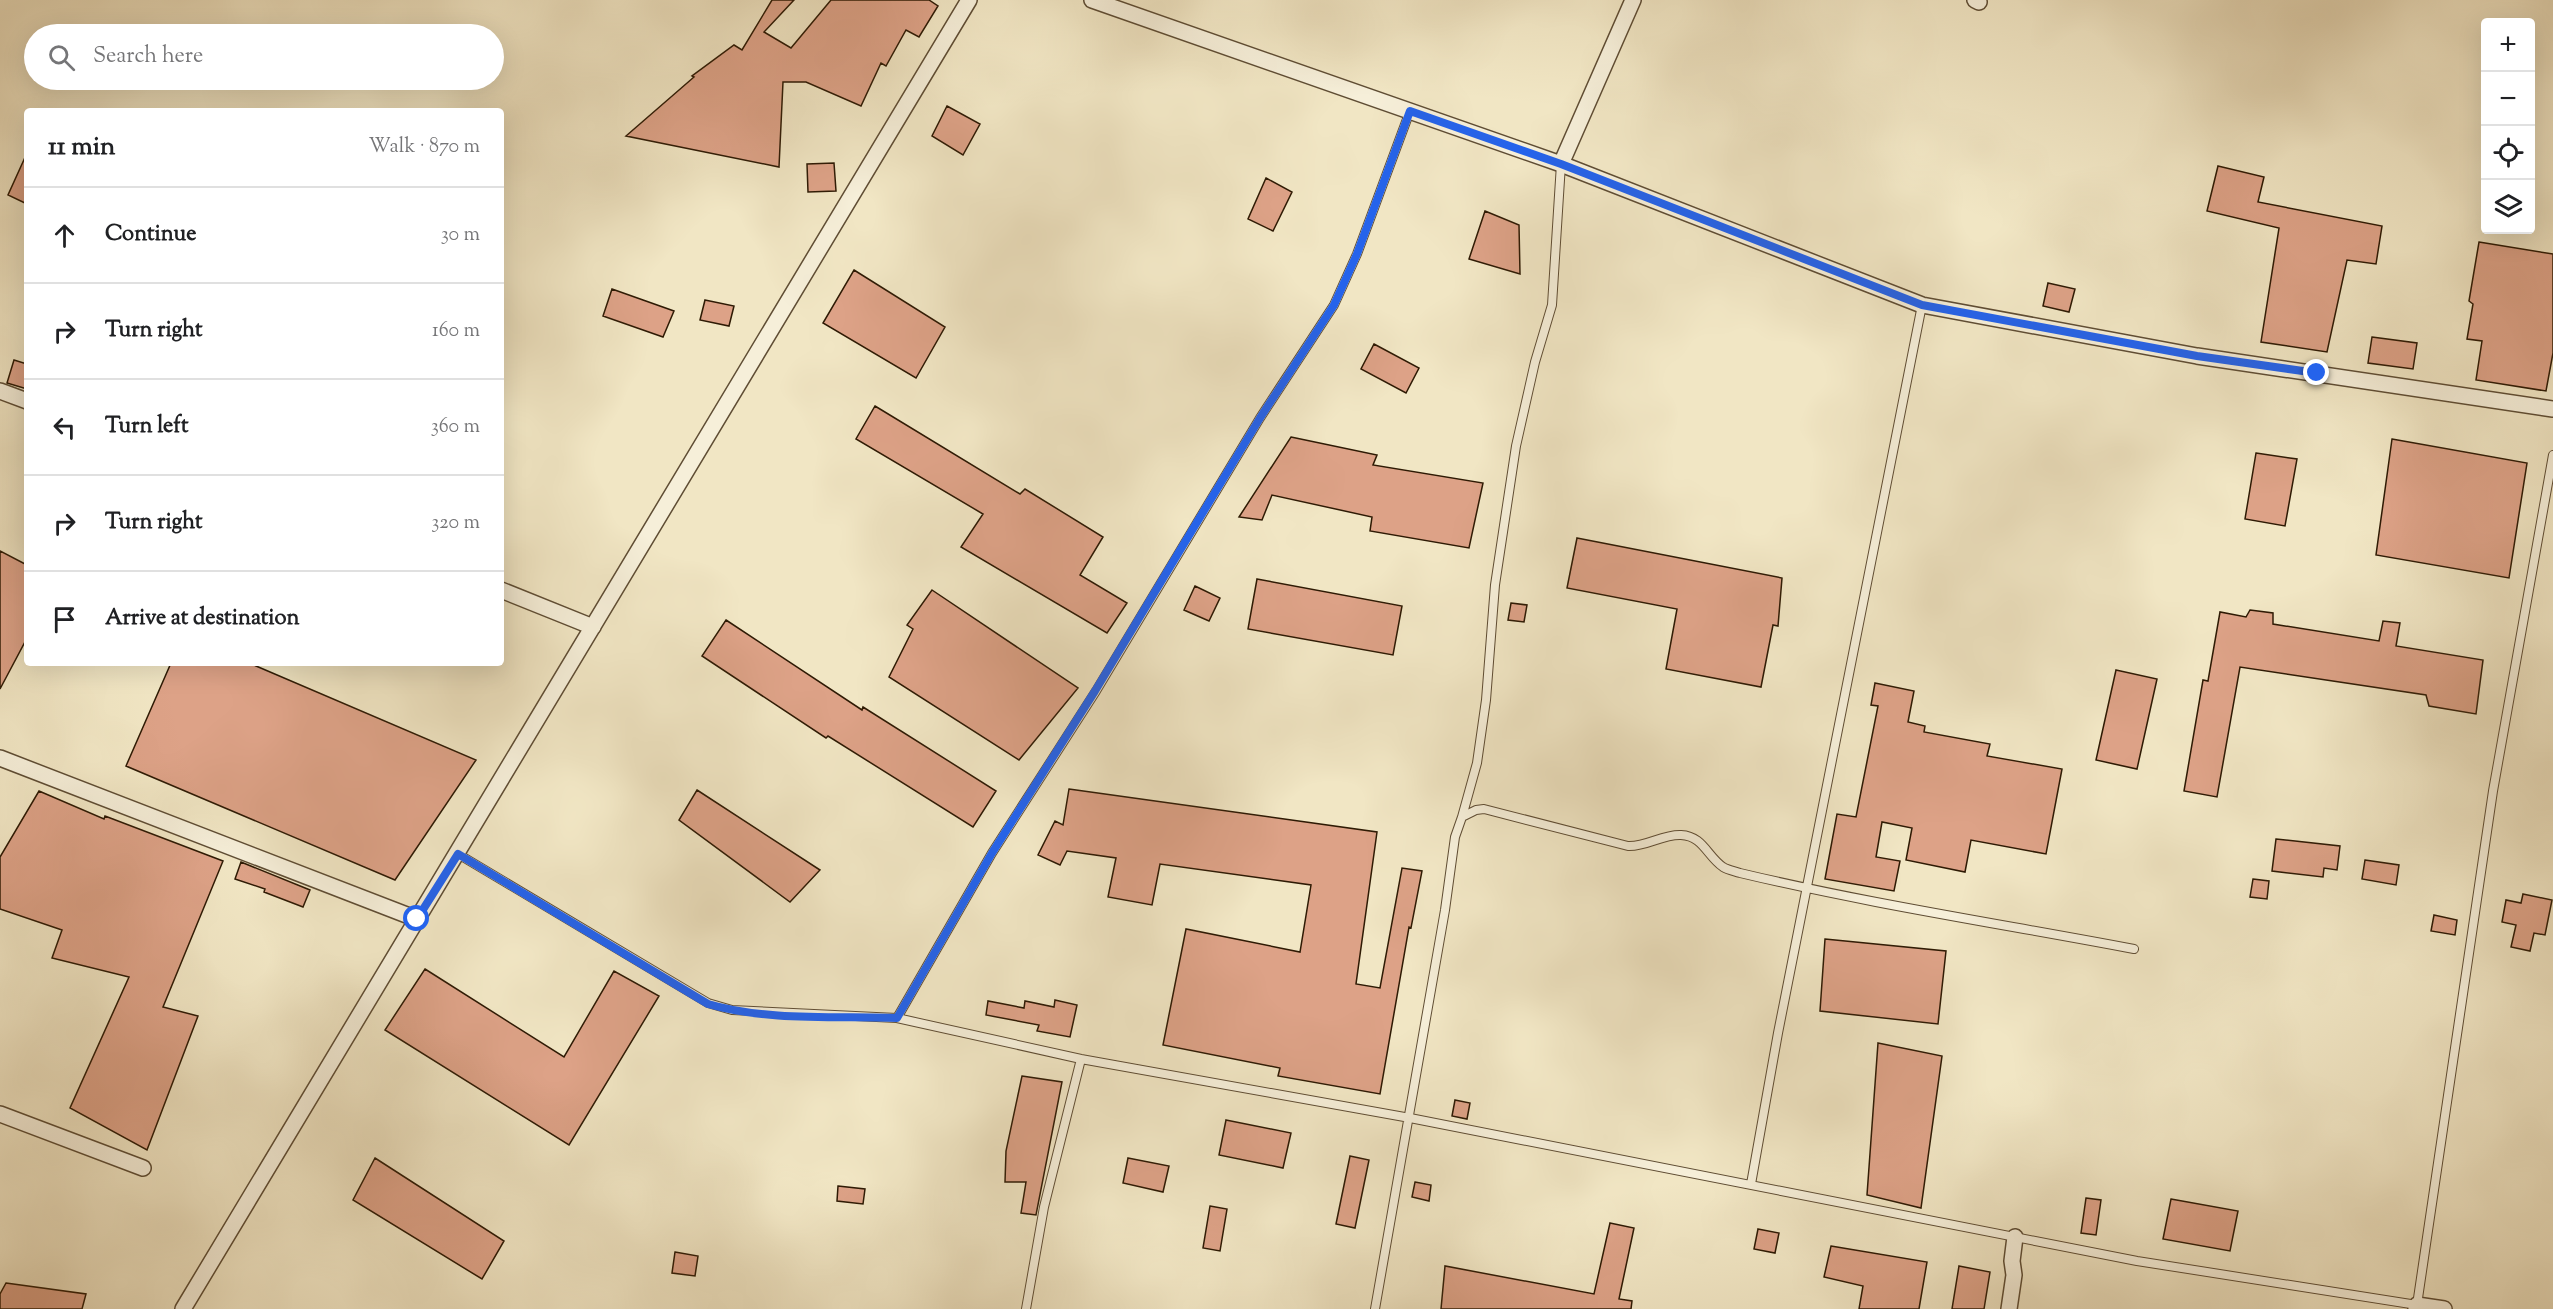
<!DOCTYPE html>
<meta charset="utf-8">
<style>
:root{--surface:#fff;--page:#f6f6f6;--text:#202124;--muted:#757577;--line:#e0e0e0}
body{margin:0;font-family:"Sorts Mill Goudy",serif;background:var(--page);color:var(--text)}
.controls{position:absolute;right:18px;top:18px;display:grid;overflow:hidden;border-radius:6px;box-shadow:0 6px 24px #0002}
.controls button{width:54px;height:54px;display:grid;place-items:center;padding:0;border:0;border-bottom:2px solid var(--line);background:var(--surface);color:var(--text);font:30px sans-serif}
.stop{position:absolute;width:18px;height:18px;margin:-14px;border:4px solid #2563eb;border-radius:50%;background:#fff}
.stop.end{background:#2563eb;border-color:#fff;box-shadow:0 2px 6px #0008}
.list{margin:0;padding:0;list-style:none}
h2{display:flex;justify-content:space-between;align-items:center;height:78px;margin:0;padding:0 24px;font-size:26px}
h2 small{font-size:20px;font-weight:400;color:var(--muted)}
.list li{display:grid;grid-template-columns:39px 1fr auto;gap:18px;align-items:center;box-sizing:border-box;height:96px;padding:0 24px;border-top:2px solid var(--line)}
.list b{display:block;font-size:22px;white-space:nowrap}
.list em{font-size:20px;font-style:normal;color:var(--muted)}
.icon{flex:none;width:33px;height:33px;fill:none;stroke:currentColor;stroke-width:2;stroke-linecap:round;stroke-linejoin:round}
.map{position:relative;flex:none;width:2553px;height:1309px;overflow:hidden}
.search{position:absolute;background:var(--surface);box-shadow:0 6px 24px #0002;left:24px;top:24px;width:480px;height:66px;display:flex;align-items:center;gap:15px;box-sizing:border-box;padding:0 21px;border-radius:33px;color:var(--muted);font-size:22px}
.panel{position:absolute;background:var(--surface);box-shadow:0 6px 24px #0002;left:24px;top:108px;width:480px;height:558px;border-radius:6px}
.map>svg:first-child{display:block}
</style>
<div class="map">
<svg width="2553" height="1309" viewBox="0 0 2553 1309">
<rect width="100%" height="100%" fill="#f1e6c4"/>
<filter id="stains"><feTurbulence type="fractalNoise" baseFrequency=".00333" numOctaves="4"/><feColorMatrix values="0 0 0 0 .2 0 0 0 0 .09 0 0 0 0 .02 0 0 0 .5 -.17"/></filter>
<radialGradient id="worn" r=".72"><stop offset=".6" stop-color="#630" stop-opacity="0"/><stop offset="1" stop-color="#630" stop-opacity=".3"/></radialGradient>
<path fill="#dda287" stroke="#2e1a04" stroke-width="1.5" d="M772,0H794L764,32L791,48L831,0H929L938,6L919,37L906,30L886,66L881,63L861,106L806,82H783L779,167L626,136L694,77L692,76L734,45L742,50Z
M947,106L980,124L963,155L932,136Z
M27,153V204L8,195Z
M834,163L836,191L808,192L807,164Z
M2218,166L2264,177L2258,202L2382,226L2376,264L2347,260L2327,352L2261,342L2279,228L2207,211Z
M1266,178L1292,192L1273,231L1248,219Z
M1485,211L1519,225L1520,274L1469,259Z
M2479,242L2553,254V353L2546,391L2476,380L2482,341L2467,339L2473,304L2469,301Z
M854,270L945,327L916,378L823,323Z
M2048,283L2075,289L2069,312L2043,306Z
M612,289L674,311L663,337L603,316Z
M705,300L734,306L729,326L700,320Z
M2372,337L2417,343L2413,369L2368,363Z
M1374,344L1419,368L1406,393L1361,369Z
M14,360L27,364V389L7,383Z
M875,406L1020,494L1025,489L1103,537L1080,575L1127,603L1107,633L961,547L983,514L856,439Z
M1291,437L1377,455L1373,465L1483,483L1469,548L1370,531L1372,517L1272,495L1262,520L1239,517Z
M2392,439L2527,463L2509,578L2376,555Z
M2256,453L2297,459L2285,526L2245,519Z
M1577,538L1782,578L1778,626L1773,625L1761,687L1666,669L1677,609L1567,588Z
M0,551L27,565V638L0,689Z
M1257,579L1402,606L1393,655L1248,629Z
M1195,586L1220,598L1209,621L1184,610Z
M932,590L1078,688L1019,760L889,677L913,629L907,625Z
M1511,603L1527,605L1524,622L1508,620Z
M2250,610L2273,613V624L2379,641L2383,621L2400,623L2396,646L2483,660L2476,714L2429,706L2426,695L2240,667L2217,797L2184,791L2203,680L2208,681L2220,612L2246,617Z
M726,620L862,710L863,707L996,791L973,827L828,736L826,738L702,656Z
M171,663H249L476,760L395,880L126,766Z
M2116,670L2157,679L2137,769L2096,760Z
M1875,683L1914,691L1908,722L1925,726L1924,732L1990,744L1987,756L2062,769L2046,854L1971,840L1965,872L1906,860L1912,828L1882,822L1876,857L1900,861L1894,891L1825,879L1837,814L1856,817L1878,706L1871,705Z
M1069,789L1377,832L1356,984L1380,988L1402,868L1422,871L1411,928L1409,927L1380,1094L1278,1076L1280,1068L1163,1045L1186,929L1300,952L1311,885L1160,864L1152,905L1108,897L1116,858L1067,851L1060,865L1038,855L1055,821L1063,825Z
M697,790L820,870L790,902L679,820Z
M39,791L104,819L105,816L223,861L163,1007L198,1016L147,1150L70,1108L129,977L52,958L62,930L0,909V857Z
M2276,839L2340,846L2337,870L2324,868L2323,877L2272,871Z
M2365,860L2399,865L2396,885L2362,879Z
M241,862L310,890L303,907L264,892L265,889L235,879Z
M2253,879L2269,881L2267,899L2250,897Z
M2523,894L2552,900L2545,935L2534,933L2530,951L2511,947L2516,925L2502,922L2506,900L2521,903Z
M2434,915L2457,920L2455,935L2431,931Z
M1825,939L1946,951L1938,1024L1820,1011Z
M425,969L564,1057L614,971L659,996L569,1145L385,1030Z
M1055,1000L1077,1005L1070,1037L1037,1031L1039,1025L986,1015L988,1001L1024,1008L1025,1001L1054,1007Z
M1878,1043L1942,1056L1921,1208L1867,1195Z
M1022,1076L1062,1082L1036,1215L1021,1213L1026,1182H1005L1006,1151Z
M1455,1100L1470,1103L1467,1119L1452,1116Z
M1226,1120L1291,1133L1283,1168L1219,1155Z
M1350,1156L1369,1160L1355,1228L1336,1224Z
M375,1158L504,1241L482,1279L353,1200Z
M1128,1158L1169,1166L1163,1192L1123,1183Z
M1415,1182L1431,1185L1429,1201L1412,1197Z
M838,1186L865,1189L863,1204L837,1201Z
M2086,1198L2101,1200L2096,1235L2081,1233Z
M2171,1199L2238,1211L2230,1251L2163,1239Z
M1210,1206L1227,1209L1220,1251L1203,1248Z
M1610,1223L1634,1228L1619,1299L1632,1301L1631,1309H1441L1445,1266L1594,1294Z
M1758,1229L1779,1233L1775,1253L1754,1249Z
M1831,1246L1927,1262L1919,1309H1859L1863,1286L1824,1277Z
M675,1252L698,1256L695,1276L672,1273Z
M1959,1266L1990,1272L1984,1309H1952Z
M6,1283L86,1294L82,1309H0V1294Z"/>
<g fill="none" stroke-linecap="round" stroke-linejoin="round">
<defs>
<path id="lane" d="M1462,817L1477,763L1486,700L1495,585L1516,446L1535,362L1552,305L1561,164
M458,854L708,1003L732,1010L897,1018L1081,1059L1410,1118L2137,1261L2417,1305L2493,791L2553,455
M897,1018L992,853L1096,691L1260,418L1334,305L1357,254L1410,111
M1751,1184L1778,1033L1922,305
M1026,1309L1044,1207L1081,1059
M1375,1309L1445,910L1455,837L1462,817L1476,810L1484,809L1628,846C1646,847 1663,834 1681,835C1703,836 1707,856 1723,867C1728,870 1734,871 1740,873C1870,904 2002,924 2134,949"/>
<path id="street" d="M1092,0L1561,164L1922,305L2197,356L2553,409
M1975,0L1979,2
M1561,164L1633,0
M0,391L27,401
M501,590L593,627
M0,758L417,919
M0,1114L143,1168
M183,1309L969,0
M2009,1309L2014,1275L2012,1261L2015,1237
M2416,1309L2417,1305L2444,1309"/>
</defs>
<use href="#lane" stroke="#5f4d34" stroke-width="10"/>
<use href="#street" stroke="#5f4d34" stroke-width="18"/>
<use href="#lane" stroke="#f6efd9" stroke-width="8"/>
<use href="#street" stroke="#f6efd9" stroke-width="15"/>
</g>
<g fill="none" stroke-linecap="round" stroke-linejoin="round">
<path stroke="#2563eb" stroke-width="8" d="M417,919L458,854L708,1004C766,1021 836,1016 897,1018L992,853L1095,691L1260,418L1334,305L1357,254L1410,111L1561,164L1922,305L2197,356L2317,373"/>
</g>
<rect width="100%" height="100%" filter="url(#stains)"/>
<rect width="100%" height="100%" fill="url(#worn)"/>
</svg>
<div class="controls">
<button>+</button>
<button>−</button>
<button><svg class="icon" aria-label="locate" viewBox="0 0 24 24"><circle cx="12" cy="12" r="6"/><path d="M12 2v4M12 18v4M2 12h4M18 12h4"/></svg></button>
<button><svg class="icon" aria-label="layers" viewBox="0 0 24 24"><path d="M12 4l9 5-9 5-9-5zM3 14l9 5 9-5"/></svg></button>
</div>
<div class="stop" style="left:417px;top:919px"></div>
<div class="stop end" style="left:2317px;top:373px"></div>
<div class="search"><svg class="icon" aria-label="search" viewBox="0 0 24 24"><circle cx="10" cy="10" r="6"/><path d="M15 15l6 6"/></svg>Search here</div>
<section class="panel">
<h2>11 min<small>Walk · 870 m</small></h2>
<ul class="list">
<li><svg class="icon" aria-label="ahead" viewBox="0 0 24 24"><path d="M12 20V5M6 11l6-6 6 6"/></svg><div><b>Continue</b></div><em>30 m</em></li>
<li><svg class="icon" aria-label="right" viewBox="0 0 24 24"><path d="M7 20v-9h11M14 6l5 5-5 5"/></svg><div><b>Turn right</b></div><em>160 m</em></li>
<li><svg class="icon" aria-label="left" viewBox="0 0 24 24"><path d="M17 20v-9H6M10 6l-5 5 5 5"/></svg><div><b>Turn left</b></div><em>360 m</em></li>
<li><svg class="icon" aria-label="right" viewBox="0 0 24 24"><path d="M7 20v-9h11M14 6l5 5-5 5"/></svg><div><b>Turn right</b></div><em>320 m</em></li>
<li><svg class="icon" aria-label="arrive" viewBox="0 0 24 24"><path d="M6 21V4h12l-3 4 3 4H6"/></svg><div><b>Arrive at destination</b></div></li>
</ul>
</section>
</div>
